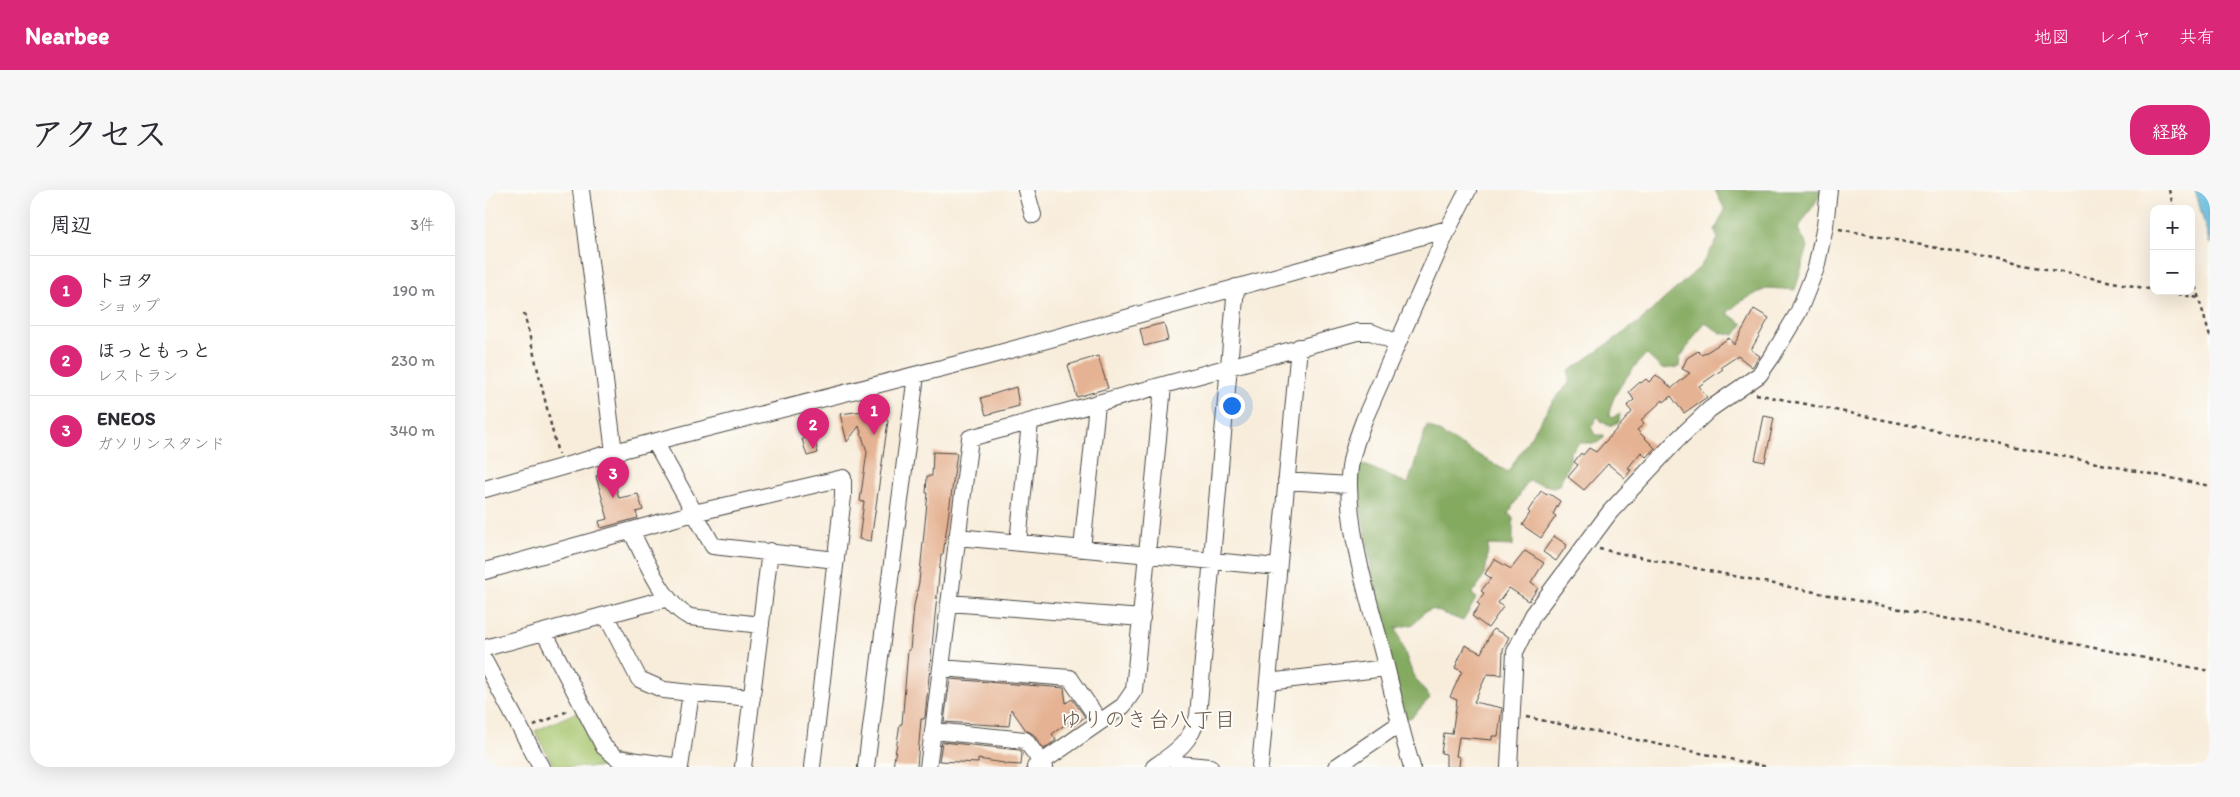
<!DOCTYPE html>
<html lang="ja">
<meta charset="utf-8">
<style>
:root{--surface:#fff;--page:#f7f7f7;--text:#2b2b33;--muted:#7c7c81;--line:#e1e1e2;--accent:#db2777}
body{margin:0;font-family:Itim,"Klee One",sans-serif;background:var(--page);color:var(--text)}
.controls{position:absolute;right:15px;top:15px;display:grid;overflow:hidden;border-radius:10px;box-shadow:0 5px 20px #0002}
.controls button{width:45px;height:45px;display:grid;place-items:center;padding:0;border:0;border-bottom:1px solid var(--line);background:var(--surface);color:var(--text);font:25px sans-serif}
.you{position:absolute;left:746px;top:215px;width:18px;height:18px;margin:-12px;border:4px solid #fff;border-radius:50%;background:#1a73e8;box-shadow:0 0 0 8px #1a73e833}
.badge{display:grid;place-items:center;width:32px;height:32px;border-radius:50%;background:var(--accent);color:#fff;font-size:16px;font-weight:700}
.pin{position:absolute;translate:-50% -41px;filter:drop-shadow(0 1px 2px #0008)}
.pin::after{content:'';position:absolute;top:26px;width:18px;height:15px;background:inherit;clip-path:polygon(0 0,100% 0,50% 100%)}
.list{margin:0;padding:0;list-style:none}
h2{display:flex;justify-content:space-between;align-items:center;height:65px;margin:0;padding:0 20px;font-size:21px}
h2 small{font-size:16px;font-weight:400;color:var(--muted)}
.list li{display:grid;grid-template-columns:32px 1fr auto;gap:15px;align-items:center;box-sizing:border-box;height:70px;padding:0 20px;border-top:1px solid var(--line)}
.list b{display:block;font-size:19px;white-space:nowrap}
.list p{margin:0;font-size:16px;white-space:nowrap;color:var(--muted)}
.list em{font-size:16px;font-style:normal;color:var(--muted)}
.map{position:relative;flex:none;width:1725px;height:577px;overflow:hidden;border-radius:20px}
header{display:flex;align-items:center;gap:30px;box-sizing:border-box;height:70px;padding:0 25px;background:var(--accent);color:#fff}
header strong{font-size:24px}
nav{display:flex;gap:28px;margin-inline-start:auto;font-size:18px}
.intro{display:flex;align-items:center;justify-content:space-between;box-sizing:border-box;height:120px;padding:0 30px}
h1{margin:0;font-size:35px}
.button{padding:12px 22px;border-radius:20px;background:var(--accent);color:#fff;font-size:18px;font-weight:700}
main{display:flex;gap:30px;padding:0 30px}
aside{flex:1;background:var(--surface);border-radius:20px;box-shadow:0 5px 20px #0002}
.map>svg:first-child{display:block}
</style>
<header>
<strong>Nearbee</strong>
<nav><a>地図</a><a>レイヤ</a><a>共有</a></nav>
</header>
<div class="intro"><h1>アクセス</h1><a class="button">経路</a></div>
<main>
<aside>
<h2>周辺<small>3件</small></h2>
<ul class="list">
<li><span class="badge">1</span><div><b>トヨタ</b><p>ショップ</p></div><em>190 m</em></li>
<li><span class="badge">2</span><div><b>ほっともっと</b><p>レストラン</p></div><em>230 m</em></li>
<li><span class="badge">3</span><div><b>ENEOS</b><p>ガソリンスタンド</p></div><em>340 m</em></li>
</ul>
</aside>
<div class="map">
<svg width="1725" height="577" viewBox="0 0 1725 577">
<rect width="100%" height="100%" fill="#fdfcf7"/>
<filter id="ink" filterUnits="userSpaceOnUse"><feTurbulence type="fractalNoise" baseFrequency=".02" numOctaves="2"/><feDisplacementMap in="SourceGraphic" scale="10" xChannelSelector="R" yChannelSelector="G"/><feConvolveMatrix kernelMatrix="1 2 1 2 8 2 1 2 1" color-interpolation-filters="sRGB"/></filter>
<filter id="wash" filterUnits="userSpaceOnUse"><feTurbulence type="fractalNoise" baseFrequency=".0096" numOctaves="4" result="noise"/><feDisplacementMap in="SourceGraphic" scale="20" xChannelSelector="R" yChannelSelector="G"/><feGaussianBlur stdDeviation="1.12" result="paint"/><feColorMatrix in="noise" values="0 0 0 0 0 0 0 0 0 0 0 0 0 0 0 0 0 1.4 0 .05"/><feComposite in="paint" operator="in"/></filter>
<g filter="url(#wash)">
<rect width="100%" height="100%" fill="#f8eddb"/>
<path fill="#a6c56d" stroke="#68784c" d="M92,522L115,560L163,577H69L50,541Z"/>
<path fill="#84aa60" stroke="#586a46" d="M1230,0H1336V4L1313,39L1323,57L1310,100L1283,98L1256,111L1242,123L1258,134L1250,145L1236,143L1219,132L1195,168L1194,177L1177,179L1161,164C1146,181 1127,202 1124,225L1127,228L1135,223L1134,232L1124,236L1116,231L1113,226L1106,237L1110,245H1119V248L1112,253H1094L1085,263V271L1074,295L1068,297L1043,291L1023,324L1028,327V356L1003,355C1002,375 1002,389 987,403L991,409L978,431L947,419L939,422L929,434L911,438L928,485L945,508L927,527L920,529L894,424L872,296L875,273L923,294L942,235L1023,282L1068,211L1084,193V181L1154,132L1215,77L1233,49L1230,40L1240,20Z"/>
<path fill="#5fb8dc" stroke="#457284" d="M1710,0H1725V54Z"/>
<g id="blocks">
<path fill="#e5b293" d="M1269,119L1284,128L1266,160L1275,166L1267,177L1253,166L1236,177L1238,179L1214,196L1222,207L1199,223L1186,206L1179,212L1178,210L1156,230L1159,234L1152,240L1170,258L1161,267L1156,262L1143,278L1146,280L1140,288L1123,274L1099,300L1083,287L1093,275L1089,272L1096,263L1098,265L1104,258L1111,262L1147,222L1142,216L1149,210L1144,202L1155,192L1156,193L1161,189L1164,192L1171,185L1187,198L1205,183L1197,179L1202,168L1213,161L1217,165L1244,148L1249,155Z
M679,133L683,150L659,156L655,139Z
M613,166L623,198L592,207L583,175Z
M531,197L534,216L501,225L496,208Z
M392,219L403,231L386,351L374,349L379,312L375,311L382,262L374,236L362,252L355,224Z
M1279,226L1289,228L1280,272L1270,270Z
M329,246L333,263L322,266L317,249Z
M448,262L472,263L458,365H456L440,527L439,529H436L432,577H408L415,534H417L423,460H425L429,416L434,392L443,303H441L442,286H447Z
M127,283L134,308L153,304L158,320L151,322L153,328L116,338L114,331L123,329L111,286Z
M1056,301L1062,305L1063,303L1075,311L1068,324L1071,326L1056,348L1037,335L1045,323L1043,321Z
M1069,346L1082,355L1071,371L1058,362Z
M1040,361L1059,373L1046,393L1053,398L1044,411L1024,398L1013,413L1018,417L1003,438L987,426L995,415L992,413L999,403L996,401L1006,388L1000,384L1009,369L1026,379Z
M1008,439L1024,447L1018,459L1017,485L1002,484L989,512L1017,518L1013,546H1007V550L974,547L971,566L975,567L974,577H961V564L956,563L959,543L967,544L972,510L965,507L977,481L970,478L980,455L996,463Z
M465,489L579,498L581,513L587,509L600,527L588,536L585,531L567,544L571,550L559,559L548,544L541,540L526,519L524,536L459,532Z
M457,552L535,560L537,563L536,575L519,574V573L493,569V573L454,571Z"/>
</g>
</g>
<g filter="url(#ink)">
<use href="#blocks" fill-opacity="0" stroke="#4a4845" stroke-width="1"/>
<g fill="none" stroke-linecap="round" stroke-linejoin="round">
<defs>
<path id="minor" d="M96,0L129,262
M541,0L548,25
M170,252L228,356L351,370
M801,291L864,295
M0,299L129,262L500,167L963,39
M146,341C160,367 178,415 205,427L276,435
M472,347L793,377
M533,353L545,232
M597,359L612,214
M0,381L209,323L358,288V306L327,577
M464,413L657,428
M121,425L154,489L179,500L206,503
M59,442L119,557L132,568L195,577
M0,458L183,408
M0,472L56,577
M456,478L585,488L615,532
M783,492L901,478
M688,565L693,574L725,577
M195,577L206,503L267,508
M258,577L285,361
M381,577L431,185
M443,577L448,541
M550,577L638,516L649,500L678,196
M560,577L540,550L448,541L485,248L872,142H886L913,153
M669,577C691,562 706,552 713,526L751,97
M775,577L814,157
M851,577L914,534
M927,577C915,538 907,499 897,460C883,407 865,351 864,296C863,273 871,251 879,230L963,39L983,0
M1024,577L1030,462L1048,425L1125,322L1191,251L1225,219L1274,185L1288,165L1313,123L1331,78L1340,36L1344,0"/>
</defs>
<use href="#minor" stroke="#4a4845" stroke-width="18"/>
<path stroke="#4a4845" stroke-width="2.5" stroke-dasharray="4 4" stroke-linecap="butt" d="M1684,0L1689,19
M1354,39L1669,100
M1706,81L1725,147
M1677,101L1714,108
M39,123L73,264
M1271,204L1725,296
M1114,359L1725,481
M1041,527L1283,577
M49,536L85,520"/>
<use href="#minor" stroke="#fff" stroke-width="16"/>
</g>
</g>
<g text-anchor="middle" stroke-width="4" stroke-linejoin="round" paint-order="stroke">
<g font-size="22" fill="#6c5a4f" stroke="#fdfcf7">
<text x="663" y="537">ゆりのき台八丁目</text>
</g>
</g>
</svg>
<div class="controls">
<button>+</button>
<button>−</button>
</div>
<div class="you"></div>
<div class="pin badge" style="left:389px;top:245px">1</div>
<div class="pin badge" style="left:328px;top:259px">2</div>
<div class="pin badge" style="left:128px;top:308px">3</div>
</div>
</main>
